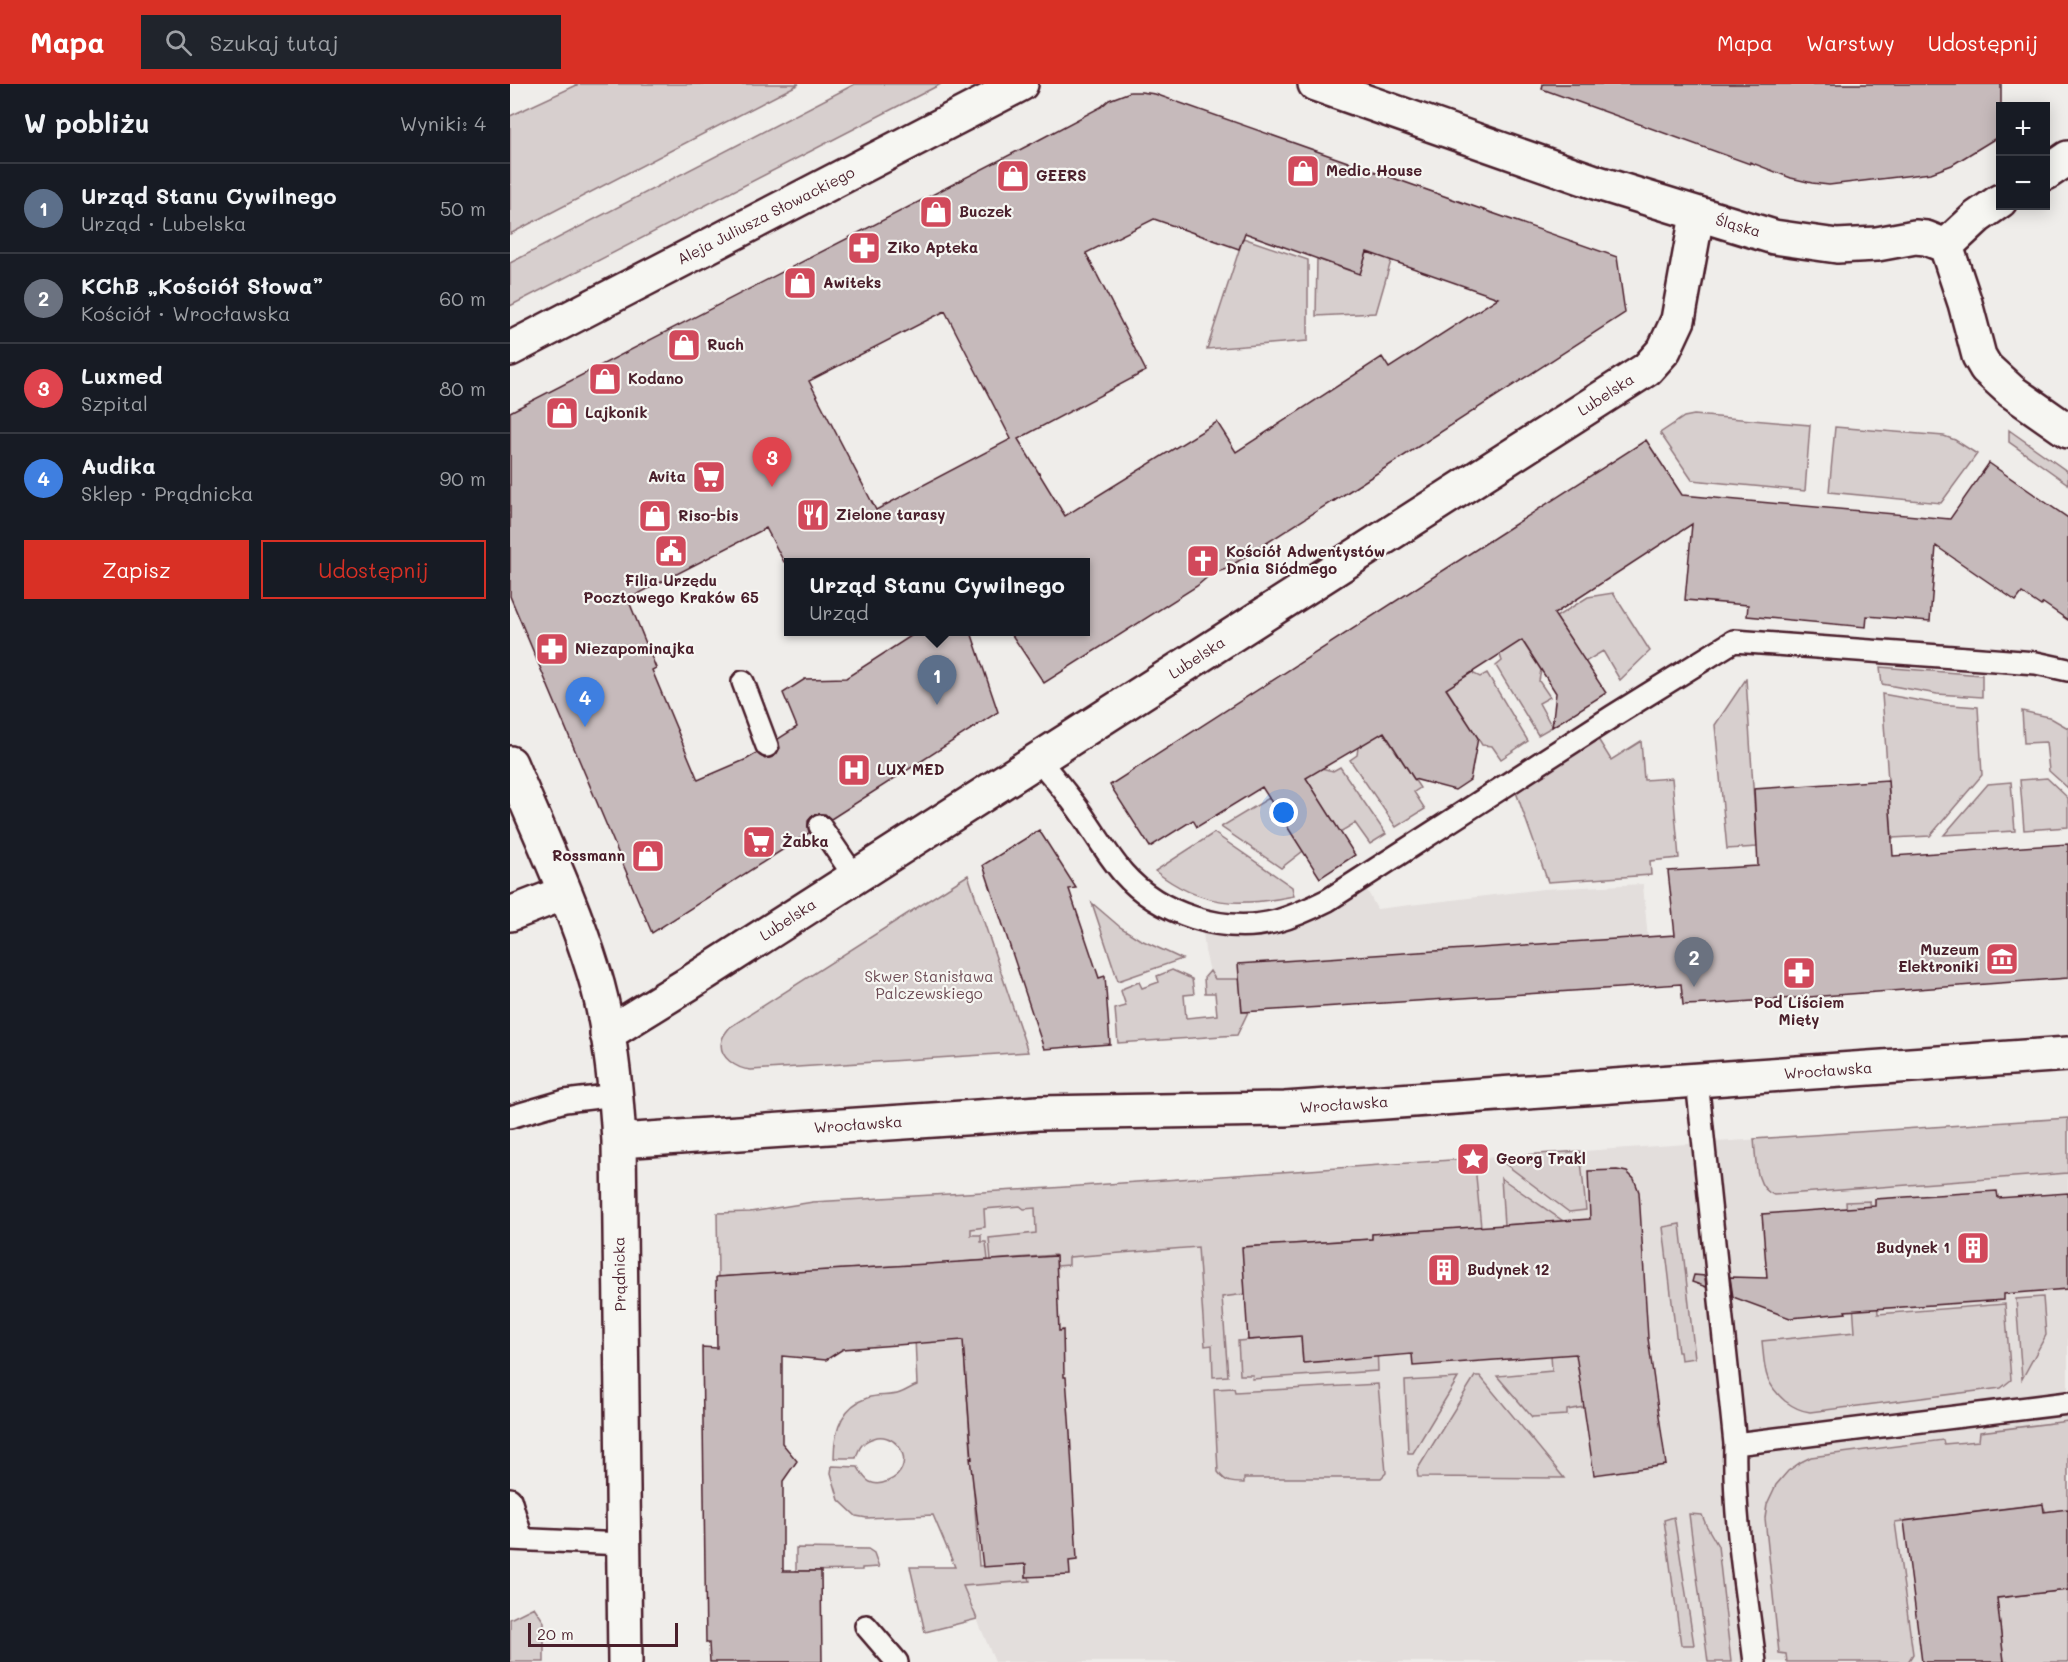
<!DOCTYPE html>
<html lang="pl">
<meta charset="utf-8">
<style>
:root{--surface:#171b24;--page:#20242c;--text:#f1f3f6;--muted:#9ea1a6;--line:#363941;--accent:#d93025}
body{margin:0;font-family:Mali,sans-serif;background:var(--page);color:var(--text)}
.controls{position:absolute;right:18px;top:18px;display:grid;overflow:hidden;border-radius:0px;box-shadow:0 3px 15px #0003}
.controls button{width:54px;height:54px;display:grid;place-items:center;padding:0;border:0;border-bottom:2px solid var(--line);background:var(--surface);color:var(--text);font:30px sans-serif}
.scale{position:absolute;left:18px;bottom:15px;width:150px;box-sizing:border-box;padding-left:6px;border:3px solid #4a1f2b;border-top:0;font-size:16px;line-height:21px;white-space:nowrap;color:#4a1f2b;-webkit-text-stroke:4px #f6f6f2;paint-order:stroke}
.you{position:absolute;left:774px;top:729px;width:21px;height:21px;margin:-15px;border:4px solid #fff;border-radius:50%;background:#1a73e8;box-shadow:0 0 0 9px #1a73e833}
.badge{display:grid;place-items:center;width:39px;height:39px;border-radius:50%;background:var(--accent);color:#fff;font-size:20px;font-weight:700}
.pin{position:absolute;translate:-50% -50px;filter:drop-shadow(0 2px 3px #0008)}
.pin::after{content:'';position:absolute;top:32px;width:21px;height:18px;background:inherit;clip-path:polygon(0 0,100% 0,50% 100%)}
.popup{position:absolute;left:274px;top:474px;width:306px;height:78px;box-sizing:border-box;display:grid;place-content:center;border-radius:0px;background:var(--surface);filter:drop-shadow(0 2px 4px #0005);font-size:20px;white-space:nowrap;color:var(--muted)}
.popup b{font-size:22px;color:var(--text)}
.popup::after{content:'';position:absolute;left:50%;top:100%;margin-left:-12px;border:12px solid transparent;border-top-color:var(--surface)}
.list{margin:0;padding:0;list-style:none}
h2{display:flex;justify-content:space-between;align-items:center;height:78px;margin:0;padding:0 24px;font-size:26px}
h2 small{font-size:20px;font-weight:400;color:var(--muted)}
.list li{display:grid;grid-template-columns:39px 1fr auto;gap:18px;align-items:center;box-sizing:border-box;height:90px;padding:0 24px;border-top:2px solid var(--line)}
.list b{display:block;font-size:22px;white-space:nowrap}
.list p{margin:0;font-size:20px;white-space:nowrap;color:var(--muted)}
.list em{font-size:20px;font-style:normal;color:var(--muted)}
.actions{display:flex;gap:12px;padding:18px 24px}
.actions a{flex:1;padding:14px 0;border:2px solid var(--accent);border-radius:0px;text-align:center;font-size:21px;color:var(--accent)}
.actions .main{background:var(--accent);color:#fff}
.icon{flex:none;width:33px;height:33px;fill:none;stroke:currentColor;stroke-width:2;stroke-linecap:round;stroke-linejoin:round}
.map{position:relative;flex:none;width:1558px;height:1578px;overflow:hidden}
header{display:flex;align-items:center;gap:36px;box-sizing:border-box;height:84px;padding:0 30px;background:var(--accent);color:#fff}
header strong{font-size:28px}
nav{display:flex;gap:33px;margin-inline-start:auto;font-size:21px}
.search{width:420px;height:54px;background:var(--page);display:flex;align-items:center;gap:15px;box-sizing:border-box;padding:0 21px;border-radius:0px;color:var(--muted);font-size:22px}
main{display:flex}
aside{flex:1;background:var(--surface)}
.map>svg:first-child{display:block}
</style>
<header>
<strong>Mapa</strong>
<div class="search"><svg class="icon" aria-label="search" viewBox="0 0 24 24"><circle cx="10" cy="10" r="6"/><path d="M15 15l6 6"/></svg>Szukaj tutaj</div>
<nav><a>Mapa</a><a>Warstwy</a><a>Udostępnij</a></nav>
</header>
<main>
<aside>
<h2>W pobliżu<small>Wyniki: 4</small></h2>
<ul class="list">
<li><span class="badge" style="background:#5c6f8a">1</span><div><b>Urząd Stanu Cywilnego</b><p>Urząd · Lubelska</p></div><em>50 m</em></li>
<li><span class="badge" style="background:#6b7280">2</span><div><b>KChB „Kościół Słowa”</b><p>Kościół · Wrocławska</p></div><em>60 m</em></li>
<li><span class="badge" style="background:#e0444e">3</span><div><b>Luxmed</b><p>Szpital</p></div><em>80 m</em></li>
<li><span class="badge" style="background:#3f7fe0">4</span><div><b>Audika</b><p>Sklep · Prądnicka</p></div><em>90 m</em></li>
</ul>
<div class="actions"><a class="main">Zapisz</a><a>Udostępnij</a></div>
</aside>
<div class="map">
<svg width="1558" height="1578" viewBox="0 0 1558 1578">
<rect width="100%" height="100%" fill="#efedea"/>
<filter id="ink" filterUnits="userSpaceOnUse"><feTurbulence type="fractalNoise" baseFrequency=".0167" numOctaves="2"/><feDisplacementMap in="SourceGraphic" scale="12" xChannelSelector="R" yChannelSelector="G"/><feConvolveMatrix kernelMatrix="1 2 1 2 8 2 1 2 1" color-interpolation-filters="sRGB"/></filter>
<g filter="url(#ink)">
<path fill="#e3dedc" d="M1133,800L1142,901L732,928L730,895H705L701,892L695,867L693,848L754,850L776,846L794,841L821,828L857,806L867,825L1033,805Z
M1558,1034V1578H485L412,1404L399,1113Z"/>
<path fill="#d7cfce" stroke="#90777c" stroke-width="1.5" d="M69,0H289L0,150V32Z
M345,0H431L0,222V179Z
M733,154L798,176V257L697,265Z
M860,161L883,170L866,229L806,232L807,175L849,190Z
M1184,331L1300,341L1295,407L1182,396L1150,349L1174,333Z
M1325,343L1434,352L1445,356L1467,370L1431,419L1319,408Z
M1499,346L1558,388V400L1499,358Z
M1103,509L1140,567L1110,596L1093,567L1075,578L1046,533L1078,513Z
M1009,552L1031,586L1029,597L1040,613L1029,619L1042,643L1028,651L986,582L992,577L988,565Z
M960,583L964,590L970,593L977,589L1018,657L991,675L982,662L972,661L936,604Z
M1370,583L1472,591V613L1427,610L1372,600Z
M1236,595L1247,763L1217,765L1205,641Z
M1372,610L1428,620L1468,623L1472,691L1420,752L1382,754Z
M1512,627L1539,633L1558,644V704L1539,687L1536,658L1514,659Z
M851,641L871,645L910,704L904,708L915,725L886,743L840,676L847,671Z
M1088,655L1101,676L1131,657L1134,696L1162,694L1169,774L1140,777L1141,791L1038,798L1006,708Z
M830,683L876,750L860,760L845,739L830,748L794,691L811,684L823,687Z
M1537,694L1558,714V743L1514,746L1510,696Z
M1501,698L1505,747L1434,751L1478,700Z
M759,714L793,767L771,784L711,743Z
M704,749L782,803L784,812C729,823 691,823 645,787Z
M458,791L518,968L241,986C227,985 207,973 212,956C213,951 217,947 220,943Z
M582,819L610,843L629,855L672,875L608,897Z
M662,886L682,895L684,910L674,911L676,934L707,931L705,909H695L694,894L700,887L705,895H730L732,928H738L727,951L608,959L605,925L616,922L611,907L614,904L629,898L632,904L649,898L647,892Z
M1558,1034V1089L1264,1111C1244,1104 1246,1073 1244,1055Z
M1070,1067L1076,1126L1059,1128L986,1073Z
M969,1074V1083L966,1092L971,1143L862,1150V1155L733,1163L735,1210L712,1213L718,1292L703,1293L702,1261L695,1262L688,1163L559,1173V1181L547,1182L545,1171L481,1176L479,1154L526,1149L525,1124L514,1125L510,1122L474,1125L475,1143L461,1145V1151H471V1158H476L478,1176L449,1178L455,1282L469,1482L516,1480V1493H519L520,1497L453,1502L467,1535L415,1548L400,1483H445L423,1431L357,1434L346,1432L329,1416L321,1389L322,1382L348,1383C351,1388 354,1395 360,1398C370,1403 388,1395 392,1384C399,1367 381,1348 364,1354C353,1357 349,1363 346,1374H324C324,1349 330,1323 357,1314C368,1310 380,1313 390,1309C396,1307 401,1303 407,1301L402,1181L208,1193L207,1129L240,1128L303,1118L541,1104Z
M991,1094L1053,1137L994,1141Z
M1360,1117L1368,1230L1495,1220L1501,1296L1491,1304L1300,1328C1290,1327 1283,1323 1275,1317C1253,1298 1255,1284 1252,1257L1345,1248L1336,1118Z
M1170,1140L1185,1274L1171,1276L1170,1268H1168L1153,1143Z
M1533,1213L1536,1251L1512,1295L1506,1215Z
M1074,1220V1323L1057,1326V1331L1022,1333L987,1292L1042,1287L1038,1222Z
M791,1252L793,1279L849,1275L867,1262L868,1287L742,1295L743,1291H730L728,1257Z
M965,1292H970L1054,1394L908,1393L907,1386Z
M948,1294L903,1369H898L895,1297Z
M868,1300L876,1389L871,1394H734V1399C721,1399 716,1399 708,1388L704,1305L724,1304L725,1308Z
M1558,1337V1425L1536,1428L1532,1420L1385,1438L1403,1570L1398,1578H1277L1276,1570L1269,1569L1255,1434L1257,1420L1266,1401L1278,1387L1291,1378L1301,1373L1433,1356L1434,1360L1469,1357L1470,1348Z
M1179,1430L1192,1431L1196,1441L1208,1462L1221,1578H1198Z
M1164,1433L1184,1561H1171L1154,1436Z
M286,1464L358,1465L364,1469L369,1483L352,1484V1486L286,1487Z
M1558,1506V1578H1494L1487,1514Z
M24,1523L34,1538V1578H0V1535Z"/>
<path fill="#c6babb" stroke="#4a1f2b" stroke-width="1.5" fill-rule="evenodd" d="M1033,0H1491V51L1442,81L1421,89L1319,101L1302,99L1281,94L1240,78V80L1032,5Z
M620,8H631L645,10L1107,173L1115,229L824,417V416L716,485L701,490L687,502L534,599L500,548H576V478H274L256,444L118,515L146,584L142,586L188,696L237,675L247,669L255,675L266,670L270,664L268,655L287,643L273,609L295,595L336,594L407,548H461L488,628L321,735L315,730L303,731L298,737L299,749L142,849L0,512V328L523,59L591,23L599,16ZM644,135L729,165L735,149L850,190L857,168L988,214L879,284L872,273L726,368L707,338L555,432L508,355L636,287L576,169ZM435,227L501,355L366,426L299,297Z
M1136,356L1172,411L1440,435L1479,379L1558,434V536L1533,519L1531,522L1512,509L1506,517L1426,462L1420,537L1357,532L1356,543L1237,532L1238,521L1175,516L1182,440L1044,530L1096,609L1042,643L1046,609L1012,556L936,605L968,654L960,696L945,706L904,695L874,648L796,694L845,771L810,794L752,703L687,743L683,736L640,763L600,701Z
M1378,696L1383,772L1558,760V894L1201,920L1173,921L1171,900L732,928L728,880L1165,851L1158,787L1248,782L1244,705Z
M529,746L566,804L559,805L589,894L595,892L600,960L534,965L473,781Z
M1107,1086L1117,1088L1124,1095L1129,1108L1138,1254L1156,1381L1084,1391L1066,1270L903,1282L902,1270L793,1279L791,1252L738,1256L732,1163L862,1155V1150L1080,1135L1078,1087Z
M1487,1107L1488,1114L1558,1109V1205L1494,1210V1216L1335,1227L1336,1229L1280,1234L1223,1213L1220,1193L1257,1194L1252,1130L1365,1122V1115Z
M546,1172L549,1247L553,1246L554,1293H556L560,1349L567,1476L559,1477L560,1491L516,1493V1480L473,1483L460,1374L462,1375L453,1256L333,1265L316,1276L272,1272V1359L287,1377L273,1397V1487H311L312,1578H200L199,1559H196L192,1263L207,1264L206,1193Z
M1184,1191L1195,1192L1196,1203L1182,1198Z
M1533,1420L1534,1428L1558,1425V1506L1487,1514L1494,1578H1412L1394,1437Z"/>
<g fill="none" stroke-linecap="round" stroke-linejoin="round">
<defs>
<path id="lane" d="M233,598L257,662
M528,675C542,692 556,708 568,725C583,746 596,769 613,789C649,830 714,851 767,837C785,832 802,824 818,816L1103,632L1224,557L1526,579L1558,586
M310,742L345,793
M1187,996L1225,1360C1223,1433 1236,1506 1245,1578
M0,1033L55,1017L106,1011
M1225,1360L1558,1319
M0,1415L12,1455
M0,1455L113,1460
M356,1542L387,1578"/>
<path id="street" d="M805,0L1088,99L1264,153L1327,162L1367,160L1405,153L1416,154L1436,162L1455,219L1469,272L1476,284L1501,307L1558,347
M1536,89L1558,74
M1436,162L1467,133L1490,117
M97,950L178,900L1137,285L1154,266L1168,236L1187,131"/>
<path id="secondary" d="M0,679C29,748 62,817 84,889C100,941 106,1003 109,1057L115,1578
M0,830L54,809
M109,1057L528,1029L775,1025L1558,970"/>
<path id="primary" d="M0,265L511,0"/>
</defs>
<use href="#lane" stroke="#4a1f2b" stroke-width="26"/>
<use href="#street" stroke="#4a1f2b" stroke-width="38"/>
<use href="#secondary" stroke="#4a1f2b" stroke-width="38"/>
<use href="#primary" stroke="#4a1f2b" stroke-width="38"/>
<use href="#lane" stroke="#f6f6f2" stroke-width="21"/>
<use href="#street" stroke="#f6f6f2" stroke-width="33"/>
<use href="#secondary" stroke="#f6f6f2" stroke-width="33"/>
<use href="#primary" stroke="#f6f6f2" stroke-width="33"/>
</g>
</g>
<defs>
<symbol id="shop-square" viewBox="-11 -11 22 22"><rect x="-9" y="-9" width="18" height="18" rx="4" fill="#d1495b" stroke="#f6f6f2"/><path d="M-5-2.5h2.3a2.7 3.5 0 0 1 5.4 0H5L5.5 6h-11ZM-1.5-2.5h3a1.5 2.3 0 0 0-3 0Z" fill="#fff"/></symbol>
<symbol id="pharmacy-square" viewBox="-11 -11 22 22"><rect x="-9" y="-9" width="18" height="18" rx="4" fill="#d1495b" stroke="#f6f6f2"/><path d="M-2-6h4v4h4v4h-4v4h-4v-4h-4v-4h4Z" fill="#fff"/></symbol>
<symbol id="supermarket-square" viewBox="-11 -11 22 22"><rect x="-9" y="-9" width="18" height="18" rx="4" fill="#d1495b" stroke="#f6f6f2"/><path d="M-6-5.5h2.5l.6 2H6L4.5 2H-2.5L-4.4-4H-6ZM-1.5 3.2a1.3 1.3 0 1 0 .1 0ZM3 3.2a1.3 1.3 0 1 0 .1 0Z" fill="#fff"/></symbol>
<symbol id="restaurant-square" viewBox="-11 -11 22 22"><rect x="-9" y="-9" width="18" height="18" rx="4" fill="#d1495b" stroke="#f6f6f2"/><path d="M-5-6h1v4h1v-4h1v4h1v-4h1v5L-1.5 .5V6h-2V.5L-5-1ZM5-6V6H3V1.5H1.5Q1.5-4 5-6Z" fill="#fff"/></symbol>
<symbol id="civic-square" viewBox="-11 -11 22 22"><rect x="-9" y="-9" width="18" height="18" rx="4" fill="#d1495b" stroke="#f6f6f2"/><path d="M-.6-6.5H3V-4.5H.6V-3L4-1V1h2V6H-6V1h2V-1L-.6-3ZM-1.2 2.5V6h2.4V2.5Z" fill="#fff"/></symbol>
<symbol id="church-square" viewBox="-11 -11 22 22"><rect x="-9" y="-9" width="18" height="18" rx="4" fill="#d1495b" stroke="#f6f6f2"/><path d="M-1.2-6h2.4v3.5h3.3v2.4h-3.3V6h-2.4V-.1h-3.3v-2.4h3.3Z" fill="#fff"/></symbol>
<symbol id="hospital-square" viewBox="-11 -11 22 22"><rect x="-9" y="-9" width="18" height="18" rx="4" fill="#d1495b" stroke="#f6f6f2"/><path d="M-5-5h3v3.5h4V-5h3V5h-3V1.5h-4V5h-3Z" fill="#fff"/></symbol>
<symbol id="museum-square" viewBox="-11 -11 22 22"><rect x="-9" y="-9" width="18" height="18" rx="4" fill="#d1495b" stroke="#f6f6f2"/><path d="M0-6L6-3V-2H-6V-3ZM-5-1h2V3h-2ZM-1-1h2V3h-2ZM3-1h2V3H3ZM-6 4H6V6H-6Z" fill="#fff"/></symbol>
<symbol id="sight-square" viewBox="-11 -11 22 22"><rect x="-9" y="-9" width="18" height="18" rx="4" fill="#d1495b" stroke="#f6f6f2"/><path d="M0-6L1.8-2.2L6-1.7L2.9 1.2L3.7 5.4L0 3.3L-3.7 5.4L-2.9 1.2L-6-1.7L-1.8-2.2Z" fill="#fff"/></symbol>
<symbol id="building-square" viewBox="-11 -11 22 22"><rect x="-9" y="-9" width="18" height="18" rx="4" fill="#d1495b" stroke="#f6f6f2"/><path d="M-4-6H4V6H1V3H-1V6H-4ZM-2.5-4.3h1.7v1.8h-1.7ZM.8-4.3h1.7v1.8H.8ZM-2.5-1h1.7V.8h-1.7ZM.8-1h1.7V.8H.8Z" fill="#fff"/></symbol>
</defs>
<g fill-rule="evenodd">
<use href="#shop-square" x="774" y="68" width="38" height="38"/>
<use href="#shop-square" x="484" y="73" width="38" height="38"/>
<use href="#shop-square" x="407" y="109" width="38" height="38"/>
<use href="#pharmacy-square" x="335" y="145" width="38" height="38"/>
<use href="#shop-square" x="271" y="180" width="38" height="38"/>
<use href="#shop-square" x="155" y="242" width="38" height="38"/>
<use href="#shop-square" x="76" y="276" width="38" height="38"/>
<use href="#shop-square" x="33" y="310" width="38" height="38"/>
<use href="#supermarket-square" x="180" y="374" width="38" height="38"/>
<use href="#restaurant-square" x="284" y="412" width="38" height="38"/>
<use href="#shop-square" x="126" y="413" width="38" height="38"/>
<use href="#civic-square" x="142" y="448" width="38" height="38"/>
<use href="#church-square" x="674" y="458" width="38" height="38"/>
<use href="#pharmacy-square" x="23" y="546" width="38" height="38"/>
<use href="#hospital-square" x="325" y="667" width="38" height="38"/>
<use href="#supermarket-square" x="230" y="739" width="38" height="38"/>
<use href="#shop-square" x="119" y="753" width="38" height="38"/>
<use href="#museum-square" x="1473" y="856" width="38" height="38"/>
<use href="#pharmacy-square" x="1270" y="870" width="38" height="38"/>
<use href="#sight-square" x="944" y="1056" width="38" height="38"/>
<use href="#building-square" x="1444" y="1145" width="38" height="38"/>
<use href="#building-square" x="915" y="1167" width="38" height="38"/>
</g>
<g text-anchor="middle" stroke-width="4.5" stroke-linejoin="round" paint-order="stroke">
<g font-size="15" font-weight="bold" fill="#4a1f2b" stroke="#f6f6f2" text-anchor="start">
<text x="816" y="92">Medic House</text>
<text x="526" y="97">GEERS</text>
<text x="449" y="133">Buczek</text>
<text x="377" y="169">Ziko Apteka</text>
<text x="313" y="204">Awiteks</text>
<text x="197" y="266">Ruch</text>
<text x="118" y="300">Kodano</text>
<text x="75" y="334">Lajkonik</text>
<text x="176" y="398" text-anchor="end">Avita</text>
<text x="326" y="436">Zielone tarasy</text>
<text x="168" y="437">Riso-bis</text>
<text x="716" y="473">Kościół Adwentystów<tspan x="716" dy="17">Dnia Siódmego</tspan></text>
<text x="161" y="502" text-anchor="middle">Filia Urzędu<tspan x="161" dy="17">Pocztowego Kraków 65</tspan></text>
<text x="65" y="570">Niezapominajka</text>
<text x="367" y="691">LUX MED</text>
<text x="272" y="763">Żabka</text>
<text x="115" y="777" text-anchor="end">Rossmann</text>
<text x="1469" y="871" text-anchor="end">Muzeum<tspan x="1469" dy="17">Elektroniki</tspan></text>
<text x="1289" y="924" text-anchor="middle">Pod Liściem<tspan x="1289" dy="17">Mięty</tspan></text>
<text x="986" y="1080">Georg Trakl</text>
<text x="1440" y="1169" text-anchor="end">Budynek 1</text>
<text x="957" y="1191">Budynek 12</text>
</g>
<g font-size="15" fill="#4a1f2b" stroke="#f6f6f2">
<text transform="translate(256 132) rotate(-27)" y="5">Aleja Juliusza Słowackiego</text>
<text transform="translate(1228 142) rotate(16)" y="5">Śląska</text>
<text transform="translate(1096 311) rotate(-33)" y="5">Lubelska</text>
<text transform="translate(687 574) rotate(-33)" y="5">Lubelska</text>
<text transform="translate(278 836) rotate(-33)" y="5">Lubelska</text>
<text transform="translate(1318 987) rotate(-4)" y="5">Wrocławska</text>
<text transform="translate(834 1021) rotate(-4)" y="5">Wrocławska</text>
<text transform="translate(348 1041) rotate(-4)" y="5">Wrocławska</text>
<text transform="translate(110 1190) rotate(-91)" y="5">Prądnicka</text>
</g>
<g font-size="15" fill="#6d4b54" stroke="#f6f6f2">
<text x="419" y="898">Skwer Stanisława<tspan x="419" dy="17">Palczewskiego</tspan></text>
</g>
</g>
</svg>
<div class="controls">
<button>+</button>
<button>−</button>
</div>
<div class="scale">20 m</div>
<div class="you"></div>
<div class="pin badge" style="left:427px;top:621px;background:#5c6f8a">1</div>
<div class="popup"><b>Urząd Stanu Cywilnego</b>Urząd</div>
<div class="pin badge" style="left:1184px;top:903px;background:#6b7280">2</div>
<div class="pin badge" style="left:262px;top:403px;background:#e0444e">3</div>
<div class="pin badge" style="left:75px;top:643px;background:#3f7fe0">4</div>
</div>
</main>
